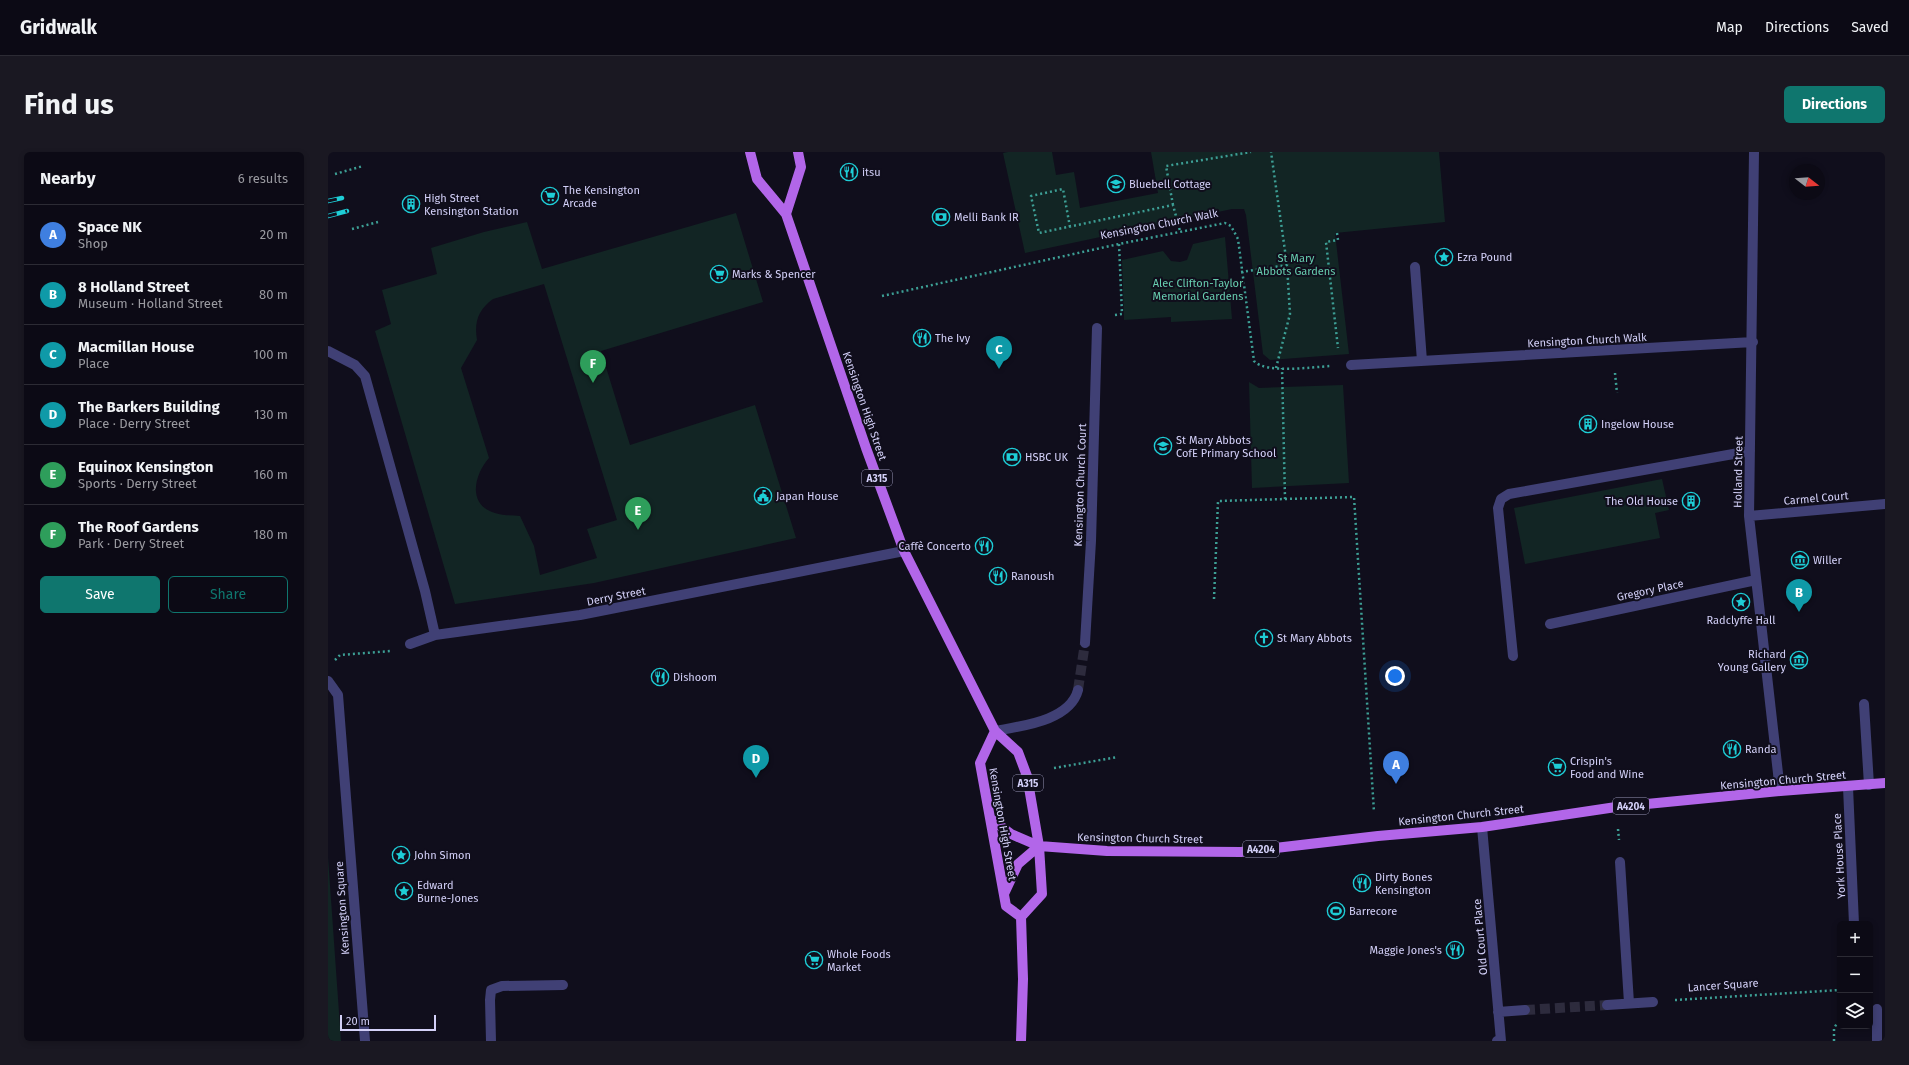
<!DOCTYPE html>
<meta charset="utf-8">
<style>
:root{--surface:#0c0a15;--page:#1a1822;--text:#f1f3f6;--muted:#9a9aa0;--line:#2c2b34;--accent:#0f766e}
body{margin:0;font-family:"Fira Sans",sans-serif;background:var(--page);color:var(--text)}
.controls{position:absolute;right:12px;bottom:12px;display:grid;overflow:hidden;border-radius:6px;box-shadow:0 2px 6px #0003}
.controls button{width:36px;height:36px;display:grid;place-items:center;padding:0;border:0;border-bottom:1px solid var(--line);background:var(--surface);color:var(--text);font:20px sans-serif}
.compass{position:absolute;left:1461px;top:12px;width:36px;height:36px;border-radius:50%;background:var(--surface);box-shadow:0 2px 6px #0003;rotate:107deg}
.scale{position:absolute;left:12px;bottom:10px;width:96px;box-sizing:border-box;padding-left:4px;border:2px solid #d3d0f8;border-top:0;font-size:11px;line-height:14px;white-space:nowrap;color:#d3d0f8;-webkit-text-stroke:3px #100e1c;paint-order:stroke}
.you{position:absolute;left:1067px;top:524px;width:14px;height:14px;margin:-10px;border:3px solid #fff;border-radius:50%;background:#1a73e8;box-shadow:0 0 0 6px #1a73e833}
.badge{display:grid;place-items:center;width:26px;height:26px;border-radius:50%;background:var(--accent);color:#fff;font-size:13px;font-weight:700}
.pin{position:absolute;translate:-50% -33px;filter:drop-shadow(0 1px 2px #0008)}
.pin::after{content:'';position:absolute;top:21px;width:14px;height:12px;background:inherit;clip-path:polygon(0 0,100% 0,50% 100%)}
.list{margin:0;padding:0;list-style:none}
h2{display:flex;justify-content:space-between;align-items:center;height:52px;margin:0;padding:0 16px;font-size:17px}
h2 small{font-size:13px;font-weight:400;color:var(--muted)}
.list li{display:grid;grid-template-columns:26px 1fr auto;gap:12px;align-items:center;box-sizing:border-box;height:60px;padding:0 16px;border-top:1px solid var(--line)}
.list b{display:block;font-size:15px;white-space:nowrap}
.list p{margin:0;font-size:13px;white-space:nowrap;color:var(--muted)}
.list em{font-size:13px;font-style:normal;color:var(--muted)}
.actions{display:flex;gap:8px;padding:12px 16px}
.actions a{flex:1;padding:9px 0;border:1px solid var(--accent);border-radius:6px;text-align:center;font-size:14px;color:var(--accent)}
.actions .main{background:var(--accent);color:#fff}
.icon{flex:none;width:22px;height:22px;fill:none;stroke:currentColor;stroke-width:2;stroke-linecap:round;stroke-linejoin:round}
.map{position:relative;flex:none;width:1557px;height:889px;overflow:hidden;border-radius:6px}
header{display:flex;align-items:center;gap:24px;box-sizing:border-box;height:56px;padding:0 20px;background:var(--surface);border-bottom:1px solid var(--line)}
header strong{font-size:19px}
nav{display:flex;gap:22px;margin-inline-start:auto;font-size:14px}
.intro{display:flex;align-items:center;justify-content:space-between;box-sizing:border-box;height:96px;padding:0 24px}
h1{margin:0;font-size:28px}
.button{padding:10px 18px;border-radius:6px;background:var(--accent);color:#fff;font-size:14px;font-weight:700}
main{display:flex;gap:24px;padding:0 24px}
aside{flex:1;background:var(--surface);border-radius:6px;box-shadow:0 2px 6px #0003}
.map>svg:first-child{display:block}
</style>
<header>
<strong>Gridwalk</strong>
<nav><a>Map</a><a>Directions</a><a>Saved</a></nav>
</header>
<div class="intro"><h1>Find us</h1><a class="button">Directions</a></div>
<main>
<aside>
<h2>Nearby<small>6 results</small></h2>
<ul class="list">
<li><span class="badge" style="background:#3f7fe0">A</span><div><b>Space NK</b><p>Shop</p></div><em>20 m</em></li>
<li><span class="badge" style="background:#0f9aa8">B</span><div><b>8 Holland Street</b><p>Museum · Holland Street</p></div><em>80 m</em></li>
<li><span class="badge" style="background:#0f9aa8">C</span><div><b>Macmillan House</b><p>Place</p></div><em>100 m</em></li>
<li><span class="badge" style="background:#0f9aa8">D</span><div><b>The Barkers Building</b><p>Place · Derry Street</p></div><em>130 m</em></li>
<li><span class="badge" style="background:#2e9e5b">E</span><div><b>Equinox Kensington</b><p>Sports · Derry Street</p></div><em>160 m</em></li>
<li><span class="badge" style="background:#2e9e5b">F</span><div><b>The Roof Gardens</b><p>Park · Derry Street</p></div><em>180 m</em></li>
</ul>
<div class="actions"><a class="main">Save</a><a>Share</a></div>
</aside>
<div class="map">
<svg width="1557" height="889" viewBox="0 0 1557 889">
<rect width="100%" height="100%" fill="#100e1c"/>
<path fill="#122524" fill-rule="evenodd" d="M680,0H724L728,23L746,20L752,56L830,41L823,0H1111L1117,70L1007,81L1021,202L942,208L935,202L918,63L916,57H904L697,101L675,1Z
M408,61L435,150L273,199L302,293L427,253L468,386L266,431L127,452L47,179L63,172L54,138L109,122L103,96L156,80L199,70L214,117ZM216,132L289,368L259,377L269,406L212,423L206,394L192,364C184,363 175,364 167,361C139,353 146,323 161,306L133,216L149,188C146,170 150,158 165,147Z
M897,85L904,167L843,170V165L796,168L794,108L835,99L843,109L852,110L859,108L865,92Z
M921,230L931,236L1015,233L1021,331L924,336Z
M1334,327L1341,358L1327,361L1332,386L1197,412L1186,356Z
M0,705L13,889H0Z"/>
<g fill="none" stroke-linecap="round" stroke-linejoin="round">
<path stroke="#2d2b3d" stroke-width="10" stroke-dasharray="10 5" stroke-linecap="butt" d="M750,538L757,491
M1197,858L1279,853"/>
<path stroke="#3d9f95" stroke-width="2.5" stroke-dasharray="2 3" stroke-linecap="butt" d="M7,22L35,14
M845,53L838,14L923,0
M742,75L735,37L703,44L711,81L845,53L852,79
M24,77L50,70
M1009,81L1010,88L998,90L1010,196
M913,120L959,113L943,0
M554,144L791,92L897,71L903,74L910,87L926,209C938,222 984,215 1003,214
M787,163L794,162L791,92
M948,216L962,162L959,113
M1287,221L1289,241
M957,347L1026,345L1046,660
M886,447L890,349L957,347L954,216
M7,508L12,503L63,499
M726,616L790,605
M1290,677L1291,688
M1347,848L1512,838
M1506,889V876L1512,867"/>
<path stroke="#404075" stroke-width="10" d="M1426,0L1421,364L1452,639
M1087,115L1094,209
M0,199L27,213L37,224L97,439L107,483
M1023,213L1425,190
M1421,364L1557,352
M1222,472L1428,428
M757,491L763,389L769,176
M82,492L107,483L252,463L576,399
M1185,504L1170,356L1173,347L1181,342L1422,299
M0,529L10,543L37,889
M1536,552L1541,633
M667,579C693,574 742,569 750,538
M1520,635L1526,772
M1154,675L1173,889H1169
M1292,710L1301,851
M1279,853L1325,850
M1170,860L1197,858
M163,889L162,848L163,838L174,834L235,833
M1549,889V857"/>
<path stroke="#b266e9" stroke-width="10" d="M422,0L429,27L458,62L538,296L576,399L667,579L690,600L699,624L711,694L714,742L693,765L695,827L693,889
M458,62L473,15L470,0
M667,579L652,611L678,754L693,765
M663,667L683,682L711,694L779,699L913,700L1050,684L1154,675L1288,655L1452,639L1557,631
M676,742L690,712L711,694"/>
<defs>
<path id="rail" d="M0,49L14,46
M0,64L19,59"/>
</defs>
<use href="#rail" stroke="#1ecdd6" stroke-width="4.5"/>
<use href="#rail" stroke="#100e1c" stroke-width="3" stroke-dasharray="9" stroke-linecap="butt"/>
</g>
<defs>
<symbol id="restaurant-ring" viewBox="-11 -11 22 22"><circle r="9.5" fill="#100e1c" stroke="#1ecdd6" stroke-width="1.5"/><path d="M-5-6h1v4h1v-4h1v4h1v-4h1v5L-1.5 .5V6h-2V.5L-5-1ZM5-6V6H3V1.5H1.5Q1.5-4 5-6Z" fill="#1ecdd6"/></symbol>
<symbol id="school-ring" viewBox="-11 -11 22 22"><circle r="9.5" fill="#100e1c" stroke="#1ecdd6" stroke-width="1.5"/><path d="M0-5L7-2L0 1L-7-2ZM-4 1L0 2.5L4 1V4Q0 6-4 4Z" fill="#1ecdd6"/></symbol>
<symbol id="supermarket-ring" viewBox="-11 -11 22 22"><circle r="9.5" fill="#100e1c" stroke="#1ecdd6" stroke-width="1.5"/><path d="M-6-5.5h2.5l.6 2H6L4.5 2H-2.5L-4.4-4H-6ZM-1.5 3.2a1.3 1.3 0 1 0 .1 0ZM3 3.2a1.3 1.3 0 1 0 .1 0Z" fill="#1ecdd6"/></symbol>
<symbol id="building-ring" viewBox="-11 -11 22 22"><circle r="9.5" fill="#100e1c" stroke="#1ecdd6" stroke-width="1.5"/><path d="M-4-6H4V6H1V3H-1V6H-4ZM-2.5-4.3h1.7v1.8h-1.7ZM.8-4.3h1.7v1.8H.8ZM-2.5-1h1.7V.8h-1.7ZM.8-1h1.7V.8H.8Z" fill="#1ecdd6"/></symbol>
<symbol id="bank-ring" viewBox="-11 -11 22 22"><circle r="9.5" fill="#100e1c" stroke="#1ecdd6" stroke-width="1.5"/><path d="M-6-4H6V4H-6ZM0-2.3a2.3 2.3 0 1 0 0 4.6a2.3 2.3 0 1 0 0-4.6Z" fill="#1ecdd6"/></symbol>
<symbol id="sight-ring" viewBox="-11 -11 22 22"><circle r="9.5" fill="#100e1c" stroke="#1ecdd6" stroke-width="1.5"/><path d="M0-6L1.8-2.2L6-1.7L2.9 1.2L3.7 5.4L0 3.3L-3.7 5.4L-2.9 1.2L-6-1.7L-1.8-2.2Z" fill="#1ecdd6"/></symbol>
<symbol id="civic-ring" viewBox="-11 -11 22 22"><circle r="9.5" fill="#100e1c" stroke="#1ecdd6" stroke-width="1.5"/><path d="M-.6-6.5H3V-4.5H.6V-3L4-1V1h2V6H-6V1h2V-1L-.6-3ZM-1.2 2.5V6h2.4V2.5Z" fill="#1ecdd6"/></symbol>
<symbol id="museum-ring" viewBox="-11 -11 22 22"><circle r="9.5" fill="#100e1c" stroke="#1ecdd6" stroke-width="1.5"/><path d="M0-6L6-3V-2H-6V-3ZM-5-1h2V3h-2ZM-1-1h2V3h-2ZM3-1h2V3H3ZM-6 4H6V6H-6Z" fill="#1ecdd6"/></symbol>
<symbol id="church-ring" viewBox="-11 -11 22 22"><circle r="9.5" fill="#100e1c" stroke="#1ecdd6" stroke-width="1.5"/><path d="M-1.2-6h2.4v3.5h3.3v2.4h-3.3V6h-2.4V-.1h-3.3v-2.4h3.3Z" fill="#1ecdd6"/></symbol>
<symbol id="stadium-ring" viewBox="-11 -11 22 22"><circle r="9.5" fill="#100e1c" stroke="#1ecdd6" stroke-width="1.5"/><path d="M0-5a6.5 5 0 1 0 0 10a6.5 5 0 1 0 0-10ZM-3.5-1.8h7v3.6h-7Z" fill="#1ecdd6"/></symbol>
</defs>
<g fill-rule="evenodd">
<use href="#restaurant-ring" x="511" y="10" width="20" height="20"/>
<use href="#school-ring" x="778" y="22" width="20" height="20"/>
<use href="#supermarket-ring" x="212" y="34" width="20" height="20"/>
<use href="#building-ring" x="73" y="42" width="20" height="20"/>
<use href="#bank-ring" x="603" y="55" width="20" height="20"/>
<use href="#sight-ring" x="1106" y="95" width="20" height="20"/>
<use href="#supermarket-ring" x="381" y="112" width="20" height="20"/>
<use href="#restaurant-ring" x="584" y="176" width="20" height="20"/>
<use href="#building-ring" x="1250" y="262" width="20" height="20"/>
<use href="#school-ring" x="825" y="284" width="20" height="20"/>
<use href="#bank-ring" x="674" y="295" width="20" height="20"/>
<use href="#civic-ring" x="425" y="334" width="20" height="20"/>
<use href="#building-ring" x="1353" y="339" width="20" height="20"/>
<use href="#restaurant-ring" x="646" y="384" width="20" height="20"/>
<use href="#museum-ring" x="1462" y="398" width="20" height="20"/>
<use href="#restaurant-ring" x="660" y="414" width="20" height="20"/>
<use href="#sight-ring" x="1403" y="440" width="20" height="20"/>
<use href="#church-ring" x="926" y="476" width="20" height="20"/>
<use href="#museum-ring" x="1461" y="498" width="20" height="20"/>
<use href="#restaurant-ring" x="322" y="515" width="20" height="20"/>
<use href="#restaurant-ring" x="1394" y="587" width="20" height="20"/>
<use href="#supermarket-ring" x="1219" y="605" width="20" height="20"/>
<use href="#sight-ring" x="63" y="693" width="20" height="20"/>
<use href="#restaurant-ring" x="1024" y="721" width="20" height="20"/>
<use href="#sight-ring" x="66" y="729" width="20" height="20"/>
<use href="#stadium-ring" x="998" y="749" width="20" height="20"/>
<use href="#restaurant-ring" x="1117" y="788" width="20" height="20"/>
<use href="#supermarket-ring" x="476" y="798" width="20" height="20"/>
</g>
<g text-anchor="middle" stroke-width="4" stroke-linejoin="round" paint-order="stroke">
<g fill="#100e1c" stroke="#9896b6" stroke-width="1">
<rect x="534" y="318" width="30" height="16" rx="3"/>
<rect x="685" y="623" width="30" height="16" rx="3"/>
<rect x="1285" y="646" width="36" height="16" rx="3"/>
<rect x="915" y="689" width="36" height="16" rx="3"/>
</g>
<g font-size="10" font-weight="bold" fill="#d3d0f8">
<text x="549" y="330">A315</text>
<text x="700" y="635">A315</text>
<text x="1303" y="658">A4204</text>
<text x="933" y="701">A4204</text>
</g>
<g font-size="11" fill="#d3d0f8" stroke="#100e1c" text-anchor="start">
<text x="534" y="24">itsu</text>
<text x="801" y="36">Bluebell Cottage</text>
<text x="235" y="42">The Kensington<tspan x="235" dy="13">Arcade</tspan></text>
<text x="96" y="50">High Street<tspan x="96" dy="13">Kensington Station</tspan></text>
<text x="626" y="69">Melli Bank IR</text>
<text x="1129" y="109">Ezra Pound</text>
<text x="404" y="126">Marks &amp; Spencer</text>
<text x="607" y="190">The Ivy</text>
<text x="1273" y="276">Ingelow House</text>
<text x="848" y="292">St Mary Abbots<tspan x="848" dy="13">CofE Primary School</tspan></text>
<text x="697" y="309">HSBC UK</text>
<text x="448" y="348">Japan House</text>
<text x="1350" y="353" text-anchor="end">The Old House</text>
<text x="643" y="398" text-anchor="end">Caffè Concerto</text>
<text x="1485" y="412">Willer</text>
<text x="683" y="428">Ranoush</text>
<text x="1413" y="472" text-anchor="middle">Radclyffe Hall</text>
<text x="949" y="490">St Mary Abbots</text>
<text x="1458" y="506" text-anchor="end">Richard<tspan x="1458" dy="13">Young Gallery</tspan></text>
<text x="345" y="529">Dishoom</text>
<text x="1417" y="601">Randa</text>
<text x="1242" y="613">Crispin's<tspan x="1242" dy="13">Food and Wine</tspan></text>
<text x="86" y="707">John Simon</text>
<text x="1047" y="729">Dirty Bones<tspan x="1047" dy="13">Kensington</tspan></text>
<text x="89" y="737">Edward<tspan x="89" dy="13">Burne-Jones</tspan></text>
<text x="1021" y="763">Barrecore</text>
<text x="1114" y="802" text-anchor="end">Maggie Jones's</text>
<text x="499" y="806">Whole Foods<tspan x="499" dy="13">Market</tspan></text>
</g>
<g font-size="11" fill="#d3d0f8" stroke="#100e1c">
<text transform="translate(831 72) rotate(-11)" y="4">Kensington Church Walk</text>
<text transform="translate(1259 188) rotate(-3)" y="4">Kensington Church Walk</text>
<text transform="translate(537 254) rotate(71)" y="4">Kensington High Street</text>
<text transform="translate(1410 320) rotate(-89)" y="4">Holland Street</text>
<text transform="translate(752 333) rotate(-88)" y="4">Kensington Church Court</text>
<text transform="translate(1488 346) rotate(-5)" y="4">Carmel Court</text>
<text transform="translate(1322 438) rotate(-12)" y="4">Gregory Place</text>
<text transform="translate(288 444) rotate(-11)" y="4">Derry Street</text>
<text transform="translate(1455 628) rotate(-5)" y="4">Kensington Church Street</text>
<text transform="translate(1133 663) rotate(-6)" y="4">Kensington Church Street</text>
<text transform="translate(675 672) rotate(80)" y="4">Kensington High Street</text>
<text transform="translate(812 686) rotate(1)" y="4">Kensington Church Street</text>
<text transform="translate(1511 704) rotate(-93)" y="4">York House Place</text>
<text transform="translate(14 756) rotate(-94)" y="4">Kensington Square</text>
<text transform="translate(1152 785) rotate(-95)" y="4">Old Court Place</text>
<text transform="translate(1395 833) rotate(-4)" y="4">Lancer Square</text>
</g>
<g font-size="11" fill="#67cdaf" stroke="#100e1c">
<text x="968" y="110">St Mary<tspan x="968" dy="13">Abbots Gardens</tspan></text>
<text x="870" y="135">Alec Clifton-Taylor<tspan x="870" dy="13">Memorial Gardens</tspan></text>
</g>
</g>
</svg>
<div class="controls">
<button>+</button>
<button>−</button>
<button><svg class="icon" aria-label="layers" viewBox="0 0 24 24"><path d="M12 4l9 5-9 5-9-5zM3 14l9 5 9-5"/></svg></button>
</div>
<svg class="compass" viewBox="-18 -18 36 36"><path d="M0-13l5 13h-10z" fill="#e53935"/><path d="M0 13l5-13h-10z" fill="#9a9aa0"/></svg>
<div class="scale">20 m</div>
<div class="you"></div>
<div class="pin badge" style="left:1068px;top:632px;background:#3f7fe0">A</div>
<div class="pin badge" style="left:1471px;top:460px;background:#0f9aa8">B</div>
<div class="pin badge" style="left:671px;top:217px;background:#0f9aa8">C</div>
<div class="pin badge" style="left:428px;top:626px;background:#0f9aa8">D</div>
<div class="pin badge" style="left:310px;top:378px;background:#2e9e5b">E</div>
<div class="pin badge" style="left:265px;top:231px;background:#2e9e5b">F</div>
</div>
</main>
